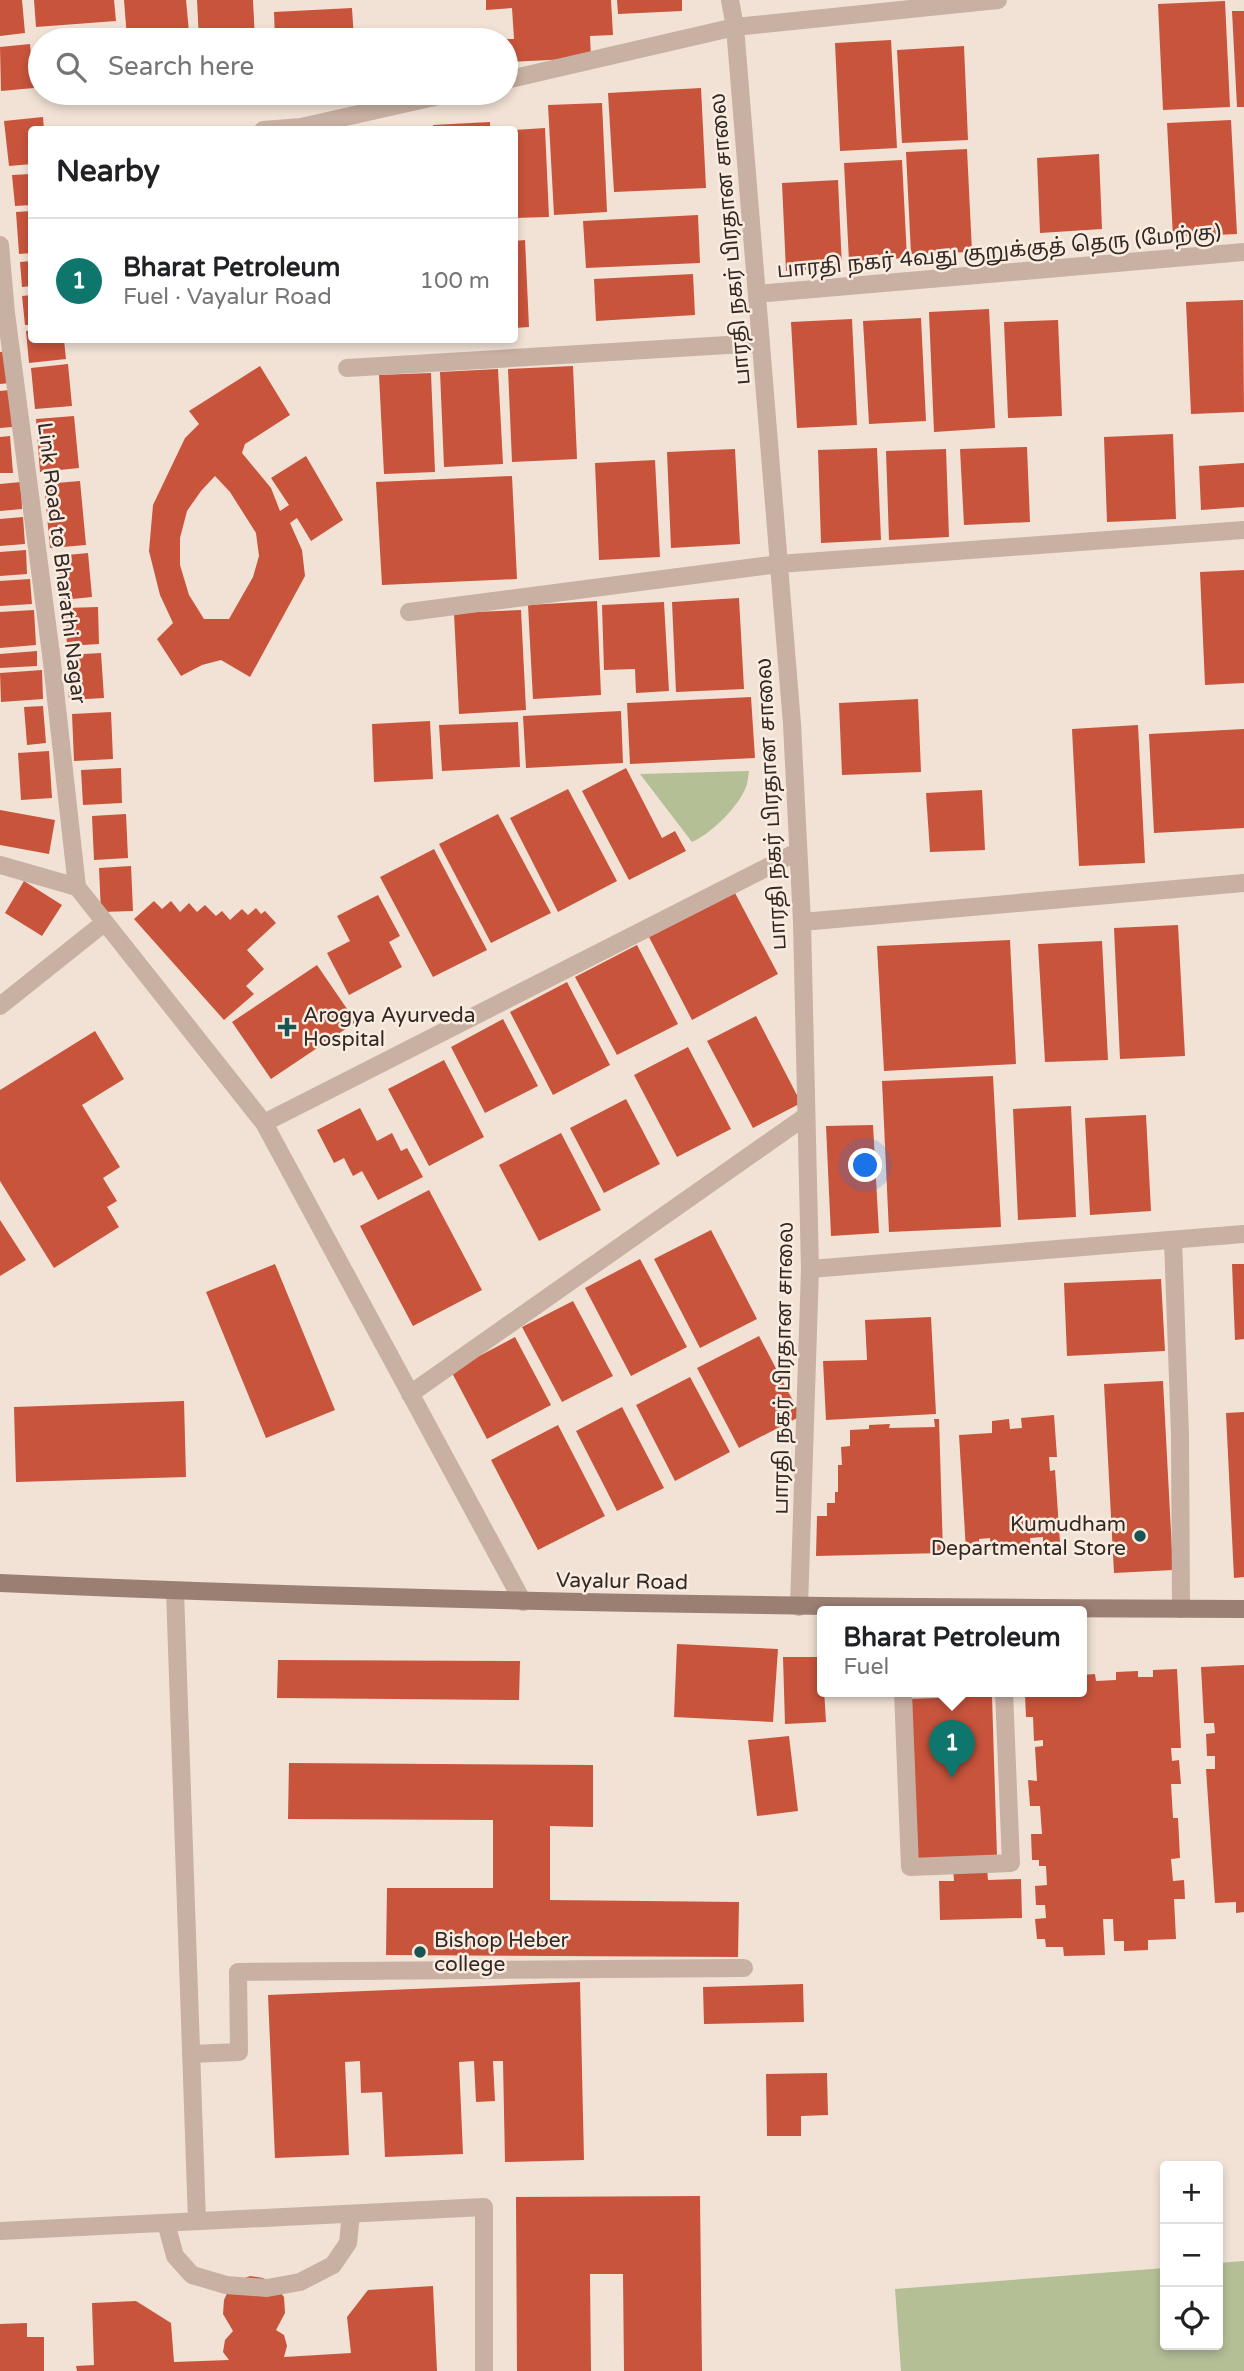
<!DOCTYPE html>
<meta charset="utf-8">
<style>
:root{--surface:#fff;--page:#f2f2f2;--text:#202124;--muted:#757577;--line:#e0e0e0;--accent:#0f766e}
body{margin:0;font-family:"Varela Round","Noto Sans Tamil",sans-serif;background:var(--page);color:var(--text)}
.controls{position:absolute;right:21px;bottom:21px;display:grid;overflow:hidden;border-radius:7px;box-shadow:0 4px 10px #0003}
.controls button{width:63px;height:63px;display:grid;place-items:center;padding:0;border:0;border-bottom:2px solid var(--line);background:var(--surface);color:var(--text);font:35px sans-serif}
.you{position:absolute;left:866px;top:1166px;width:24px;height:24px;margin:-18px;border:5px solid #fff;border-radius:50%;background:#1a73e8;box-shadow:0 0 0 10px #1a73e833}
.badge{display:grid;place-items:center;width:46px;height:46px;border-radius:50%;background:var(--accent);color:#fff;font-size:23px;font-weight:700}
.pin{position:absolute;translate:-50% -58px;filter:drop-shadow(0 2px 4px #0008)}
.pin::after{content:'';position:absolute;top:37px;width:24px;height:21px;background:inherit;clip-path:polygon(0 0,100% 0,50% 100%)}
.popup{position:absolute;left:817px;top:1606px;width:270px;height:91px;box-sizing:border-box;display:grid;place-content:center;border-radius:7px;background:var(--surface);filter:drop-shadow(0 2px 5px #0005);font-size:23px;white-space:nowrap;color:var(--muted)}
.popup b{font-size:26px;color:var(--text)}
.popup::after{content:'';position:absolute;left:50%;top:100%;margin-left:-14px;border:14px solid transparent;border-top-color:var(--surface)}
.list{margin:0;padding:0;list-style:none}
h2{display:flex;justify-content:space-between;align-items:center;height:91px;margin:0;padding:0 28px;font-size:30px}
h2 small{font-size:23px;font-weight:400;color:var(--muted)}
.list li{display:grid;grid-template-columns:46px 1fr auto;gap:21px;align-items:center;box-sizing:border-box;height:126px;padding:0 28px;border-top:2px solid var(--line)}
.list b{display:block;font-size:26px;white-space:nowrap}
.list p{margin:0;font-size:23px;white-space:nowrap;color:var(--muted)}
.list em{font-size:23px;font-style:normal;color:var(--muted)}
.icon{flex:none;width:38px;height:38px;fill:none;stroke:currentColor;stroke-width:2;stroke-linecap:round;stroke-linejoin:round}
.map{position:relative;flex:none;width:1244px;height:2371px;overflow:hidden}
.search{position:absolute;background:var(--surface);box-shadow:0 4px 10px #0003;left:28px;top:28px;width:490px;height:77px;display:flex;align-items:center;gap:18px;box-sizing:border-box;padding:0 24px;border-radius:38px;color:var(--muted);font-size:26px}
.panel{position:absolute;background:var(--surface);box-shadow:0 4px 10px #0003;left:28px;top:126px;width:490px;height:217px;border-radius:7px}
.map>svg:first-child{display:block}
</style>
<div class="map">
<svg width="1244" height="2371" viewBox="0 0 1244 2371">
<rect width="100%" height="100%" fill="#f1e2d5"/>
<path fill="#b4bf96" d="M749,771C748,776 748,782 746,787C739,806 711,834 692,842L640,774Z
M1244,2261V2371H901L895,2289L1165,2268V2345H1218V2263Z"/>
<path fill="#c8543c" fill-rule="evenodd" d="M0,0H22L25,33L0,36Z
M34,0H114L116,21L36,27Z
M124,0H186L189,32L127,38Z
M197,0H253L255,40H199Z
M486,0H611L613,35L590,36L591,58L506,62V39H514L512,8L486,10Z
M617,0H682V11L618,14Z
M1225,1L1230,107L1163,110L1158,4Z
M352,8L354,40H275L274,12Z
M1232,11H1244V107H1237Z
M99,28L100,40H67L66,31Z
M891,40L897,148L840,151L835,43Z
M30,44L34,88L1,91L0,47Z
M964,46L968,140L902,143L897,50Z
M701,88L706,188L614,192L608,93Z
M278,93H356V100L278,103Z
M602,103L607,212L554,215L548,105Z
M43,117L44,130H32V164L9,166L4,121Z
M1231,120L1237,234L1173,237L1167,123Z
M490,122V130H434L433,125Z
M545,128L549,217L514,218V130Z
M967,149L972,252L911,254L906,152Z
M1099,154L1102,229L1040,233L1037,158Z
M902,160L907,258L849,261L844,163Z
M32,174V205L15,206L12,175Z
M838,180L842,268L786,271L782,183Z
M32,211V253L19,254L16,212Z
M698,215L700,263L586,268L583,221Z
M525,240L529,327L514,328V241Z
M32,261V286L22,287L20,262Z
M693,274L695,315L596,321L594,279Z
M32,295V325H25L22,296Z
M1243,300L1244,412L1191,414L1186,302Z
M989,309L995,428L934,432L929,312Z
M921,318L926,421L869,424L863,321Z
M852,319L857,425L797,428L791,322Z
M1058,320L1062,416L1008,418L1004,322Z
M32,330V340H64L66,359L29,363L26,331Z
M8,351L10,383L0,384V352Z
M68,364L72,406L35,409L31,368Z
M260,366L290,415L245,444L242,453L271,488L280,511L289,505L271,478L306,456L343,520L311,541L297,518L290,523L302,550L305,576L250,677L221,660L202,665L181,676L157,639L173,623L160,595L149,551L153,505L185,438L199,424L189,411ZM215,476L230,492L256,533L259,556L253,577L229,619H204L189,595L180,565V538L187,511L201,491Z
M573,366L577,459L512,462L508,369Z
M498,369L503,464L444,467L440,372Z
M431,373L435,472L384,474L379,375Z
M10,390L12,427L0,428V391Z
M74,416L79,468L40,472L36,419Z
M1173,434L1176,519L1107,522L1104,437Z
M10,436L13,473H0V437Z
M1027,447L1030,522L964,525L960,449Z
M877,448L881,540L821,543L818,450Z
M735,449L740,544L671,548L667,452Z
M946,449L949,537L889,540L886,451Z
M655,460L660,557L599,560L595,463Z
M1244,463V507L1201,510L1199,466Z
M512,476L517,579L382,585L376,482Z
M80,481L86,545L50,548L44,484Z
M21,482L22,509L0,511V484Z
M23,517L25,544L0,546V519Z
M26,550L27,574L0,576V552Z
M88,553L92,597L62,600L57,556Z
M1244,570V683L1205,685L1200,572Z
M30,579L32,604L0,606V581Z
M739,598L744,689L676,692L672,602Z
M597,601L601,695L533,699L528,605Z
M664,602L669,691L636,693L635,669L604,670L602,605Z
M98,607L99,644L67,646L65,608Z
M34,610L36,645L0,648V612Z
M521,610L526,710L459,714L454,613Z
M37,651V666L0,668V654Z
M101,653L104,698L69,700L66,655Z
M42,670L43,699L1,702L0,673Z
M751,697L755,758L630,764L627,703Z
M918,699L921,772L842,775L839,703Z
M43,706L46,743L27,745L24,707Z
M621,711L623,763L526,768L523,716Z
M111,712L113,759L74,761L72,714Z
M430,721L433,779L374,782L372,724Z
M518,722L520,767L442,771L439,725Z
M1138,725L1145,863L1079,866L1072,729Z
M1244,729V828L1154,833L1149,734Z
M49,751L52,798L21,800L18,753Z
M121,768L122,803L83,805L81,770Z
M626,768L662,838L675,831L686,851L629,880L582,791Z
M568,789L617,881L558,912L510,818Z
M982,790L985,850L930,852L926,793Z
M0,810L55,820L49,854L0,845Z
M126,814L128,858L94,860L92,816Z
M498,814L551,913L491,943L439,844Z
M434,849L487,950L433,977L380,877Z
M131,866L133,911L101,912L99,868Z
M24,881L62,905L42,936L5,913Z
M735,893L778,974L692,1020L649,937Z
M378,895L400,936L389,942L402,967L349,995L327,953L350,941L337,916Z
M154,901L162,909L171,901L180,912L189,903L197,912L205,905L216,916L222,911L230,920L242,909L248,915L256,908L261,914L265,911L276,923L247,950L264,969L246,986L254,994L224,1020L134,919Z
M1178,925L1185,1056L1120,1059L1114,928Z
M1010,940L1016,1064L884,1071L877,946Z
M1102,941L1108,1060L1045,1062L1038,944Z
M637,945L678,1024L617,1055L575,977Z
M317,965L356,1022L271,1079L232,1022Z
M567,982L610,1065L553,1095L510,1012Z
M756,1016L801,1103L753,1128L707,1041Z
M503,1019L538,1086L485,1113L451,1047Z
M95,1031L124,1079L82,1105L120,1167L103,1178L117,1201L107,1207L119,1227L54,1268L0,1181V1090Z
M688,1047L731,1129L677,1157L634,1075Z
M444,1060L484,1137L429,1166L388,1089Z
M993,1076L1001,1227L889,1232L882,1081Z
M626,1099L660,1164L604,1193L570,1128Z
M1071,1106L1076,1217L1018,1220L1013,1109Z
M360,1108L377,1141L392,1133L401,1151L407,1148L423,1177L378,1200L362,1171L353,1176L344,1158L334,1163L317,1130Z
M1146,1115L1151,1211L1090,1215L1085,1118Z
M873,1125L879,1233L831,1236L826,1126Z
M561,1133L601,1210L539,1241L499,1165Z
M429,1190L482,1290L413,1326L360,1226Z
M0,1220L26,1260L0,1276Z
M711,1230L757,1319L700,1348L654,1259Z
M640,1259L687,1347L631,1376L585,1288Z
M275,1264L335,1410L266,1438L206,1292Z
M1232,1264H1244V1339L1235,1340Z
M1161,1279L1165,1351L1067,1356L1064,1283Z
M573,1301L613,1376L562,1402L522,1327Z
M931,1317L936,1414L826,1420L823,1361L867,1360L865,1320Z
M759,1336L801,1416L739,1448L697,1368Z
M515,1337L551,1405L487,1439L451,1371Z
M690,1377L730,1452L675,1481L636,1405Z
M1163,1381L1173,1570L1114,1573L1104,1384Z
M184,1401L186,1477L16,1482L14,1407Z
M622,1407L664,1488L617,1511L576,1431Z
M1244,1412V1577L1234,1578L1226,1413Z
M1054,1415L1057,1457H1049L1050,1471L1055,1470L1060,1542L1043,1543V1537L1030,1538L1031,1548L991,1551L990,1538L979,1539L980,1549L966,1550L959,1435L992,1433V1421L1009,1419L1010,1429L1022,1428L1021,1418Z
M934,1419H939L943,1553L816,1556L817,1516H827V1503H835V1492H838V1465H842L841,1447L850,1446V1430L869,1429V1425L890,1424L889,1428L935,1427Z
M558,1425L605,1516L538,1550L491,1460Z
M677,1644L778,1649L773,1722L674,1717Z
M783,1657H822L826,1722L785,1724Z
M278,1660L520,1661L519,1700L277,1698Z
M1244,1665V1912L1236,1913V1902L1215,1903L1206,1769H1215V1756H1207L1206,1734L1215,1733L1214,1723H1204L1201,1667Z
M1177,1669L1181,1748H1171L1172,1761L1179,1760L1181,1784H1171L1173,1818H1178L1180,1858L1171,1859L1173,1881L1184,1880L1185,1899H1174L1176,1939L1148,1940V1950L1124,1951V1941H1114L1113,1919H1103L1105,1955L1064,1956L1063,1947H1046L1045,1939H1037L1035,1919L1046,1918L1045,1905H1036L1035,1886L1047,1885L1046,1866H1039V1860H1032L1031,1834H1042L1040,1806H1030L1028,1780L1037,1781L1035,1747L1043,1746V1740L1034,1741L1033,1717H1026L1025,1695L1028,1694V1692H1082V1675L1095,1674L1096,1681L1116,1680V1672L1138,1671V1677H1153V1670Z
M992,1696L997,1856L914,1859L908,1699Z
M789,1736L798,1811L757,1816L748,1740Z
M289,1763L593,1765V1827L550,1826V1900L739,1902L738,1957L386,1955L387,1888H493V1820L288,1819Z
M953,1868H987L988,1880L1021,1879L1022,1918L940,1920L939,1881H954Z
M580,1982L584,2160L505,2162L503,2061H493L495,2101L476,2102L474,2061L459,2062L463,2154L385,2157L382,2092L361,2093L360,2061L345,2062L349,2155L275,2158L268,1995Z
M803,1984L804,2022L704,2024L703,1987Z
M827,2073L828,2115L801,2116V2136H767L766,2074Z
M700,2196L702,2371H624L623,2274H590L591,2371H517L516,2197Z
M250,2276L263,2278L274,2284L284,2297L285,2313L276,2330L284,2335L287,2346L284,2357L351,2353L347,2317L368,2290L433,2286L437,2371H77L76,2366L94,2365L92,2303L136,2301L171,2323L174,2362L229,2360L223,2352L225,2340L233,2331L223,2314L224,2300L229,2289L237,2281Z
M27,2323V2337H44V2371H0V2324Z"/>
<g fill="none" stroke-linecap="round" stroke-linejoin="round">
<path stroke="#c8b0a2" stroke-width="18" d="M175,1591L197,2221
M903,1692L910,1867L1011,1863L1004,1692
M191,2054L239,2052L238,1972L744,1968
M166,2223L175,2256L192,2275L226,2285L267,2288L300,2282L333,2265L348,2243L351,2214
M0,2231L484,2207V2371"/>
<path stroke="#c8b0a2" stroke-width="18" d="M730,0L735,27L792,724L802,922L810,1269L799,1607
M506,80L735,27L998,0
M263,130L301,127L452,93
M0,245L6,313L51,654L77,887
M757,294L1244,252
M347,368L761,343
M409,612L779,564L1244,530
M0,865L77,887L264,1123L523,1602
M802,922L1244,883
M0,1006L104,923
M264,1123L797,852
M1173,1240L1180,1435L1181,1609
M810,1269L1244,1234
M410,1394L806,1116"/>
<path stroke="#9c7f73" stroke-width="18" d="M0,1583C415,1602 829,1608 1244,1609"/>
</g>
<g fill="#1a5454" stroke="#f9ece1" stroke-width="2.5">
<path d="M283.5 1016.5h7v7h7v7h-7v7h-7v-7h-7v-7h7z"/>
<circle cx="1140" cy="1536" r="7"/>
<circle cx="420" cy="1952" r="7"/>
</g>
<g text-anchor="middle" stroke-width="5" stroke-linejoin="round" paint-order="stroke">
<g font-size="21" fill="#332824" stroke="#f9ece1">
<text transform="translate(730 239) rotate(-95)" y="7">பாரதி நகர் பிரதான சாலை</text>
<text transform="translate(999 251) rotate(-5)" y="7">பாரதி நகர் 4வது குறுக்குத் தெரு (மேற்கு)</text>
<text transform="translate(62 563) rotate(83)" y="7">Link Road to Bharathi Nagar</text>
<text transform="translate(771 804) rotate(-93)" y="7">பாரதி நகர் பிரதான சாலை</text>
<text transform="translate(783 1368) rotate(-89)" y="7">பாரதி நகர் பிரதான சாலை</text>
<text transform="translate(622 1581) rotate(1)" y="7">Vayalur Road</text>
</g>
<g font-size="21" fill="#332824" stroke="#f9ece1" text-anchor="start">
<text x="303" y="1022">Arogya Ayurveda<tspan x="303" dy="24">Hospital</tspan></text>
<text x="1126" y="1531" text-anchor="end">Kumudham<tspan x="1126" dy="24">Departmental Store</tspan></text>
<text x="434" y="1947">Bishop Heber<tspan x="434" dy="24">college</tspan></text>
</g>
</g>
</svg>
<div class="controls">
<button>+</button>
<button>−</button>
<button><svg class="icon" aria-label="locate" viewBox="0 0 24 24"><circle cx="12" cy="12" r="6"/><path d="M12 2v4M12 18v4M2 12h4M18 12h4"/></svg></button>
</div>
<div class="you"></div>
<div class="pin badge" style="left:952px;top:1778px">1</div>
<div class="popup"><b>Bharat Petroleum</b>Fuel</div>
<div class="search"><svg class="icon" aria-label="search" viewBox="0 0 24 24"><circle cx="10" cy="10" r="6"/><path d="M15 15l6 6"/></svg>Search here</div>
<section class="panel">
<h2>Nearby<small></small></h2>
<ul class="list">
<li><span class="badge">1</span><div><b>Bharat Petroleum</b><p>Fuel · Vayalur Road</p></div><em>100 m</em></li>
</ul>
</section>
</div>
